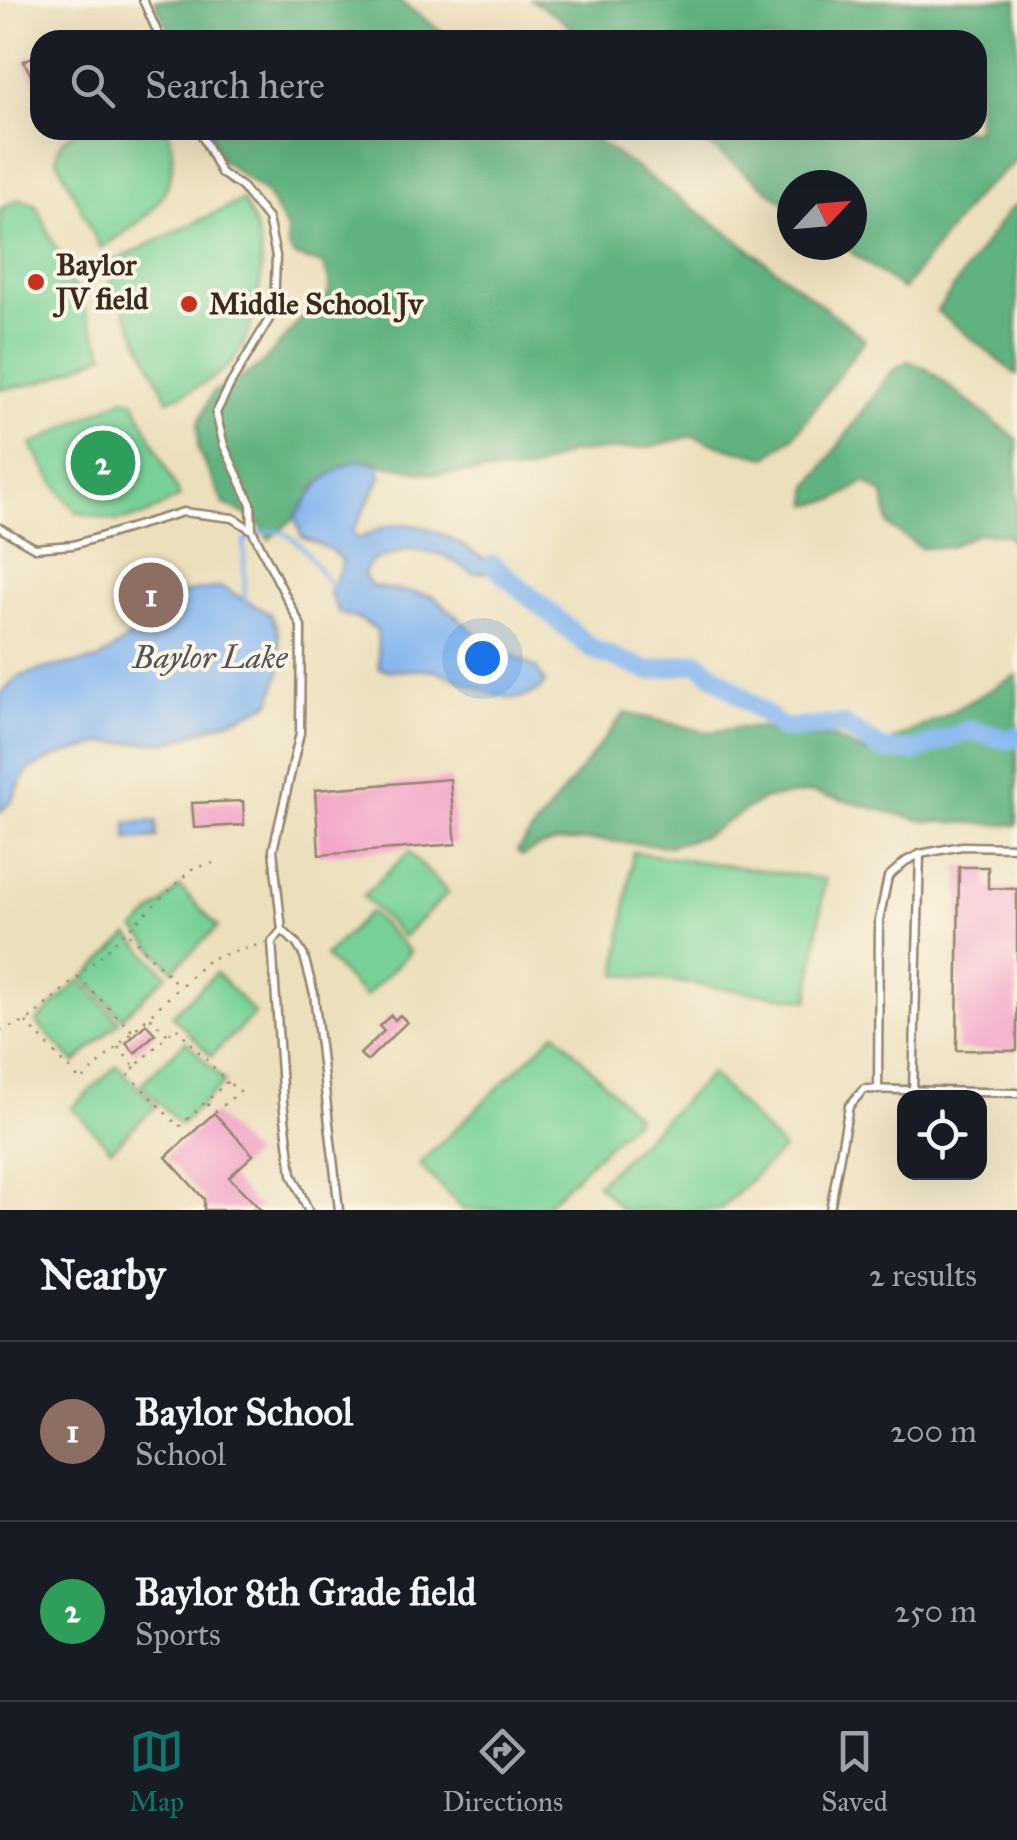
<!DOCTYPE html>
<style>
:root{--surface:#171b24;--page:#242831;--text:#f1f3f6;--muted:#9ea1a6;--line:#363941;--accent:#0f766e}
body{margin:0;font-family:"IM FELL Great Primer",serif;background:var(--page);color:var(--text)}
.controls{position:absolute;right:30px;bottom:30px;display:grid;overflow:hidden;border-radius:20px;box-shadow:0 10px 40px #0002}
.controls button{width:90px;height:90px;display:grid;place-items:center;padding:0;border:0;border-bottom:2px solid var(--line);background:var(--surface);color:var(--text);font:50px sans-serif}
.compass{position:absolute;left:777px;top:170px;width:90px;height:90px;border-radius:50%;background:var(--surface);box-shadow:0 10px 40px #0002;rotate:64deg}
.you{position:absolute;left:482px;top:658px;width:35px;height:35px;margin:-25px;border:8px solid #fff;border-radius:50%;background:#1a73e8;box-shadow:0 0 0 15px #1a73e833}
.badge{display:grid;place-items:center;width:65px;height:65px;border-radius:50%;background:var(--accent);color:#fff;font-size:32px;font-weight:700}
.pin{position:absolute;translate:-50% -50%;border:5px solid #fff;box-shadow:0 2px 10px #0006}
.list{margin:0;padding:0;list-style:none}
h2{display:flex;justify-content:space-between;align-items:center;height:130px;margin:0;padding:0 40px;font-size:42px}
h2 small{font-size:32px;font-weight:400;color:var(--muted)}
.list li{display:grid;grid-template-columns:65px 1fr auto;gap:30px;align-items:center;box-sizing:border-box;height:180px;padding:0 40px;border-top:2px solid var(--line)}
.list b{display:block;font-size:38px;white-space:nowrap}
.list p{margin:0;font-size:32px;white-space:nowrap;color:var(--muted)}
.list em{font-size:32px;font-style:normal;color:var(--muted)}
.icon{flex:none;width:55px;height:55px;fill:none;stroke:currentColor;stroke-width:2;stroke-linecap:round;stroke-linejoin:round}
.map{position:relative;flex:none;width:1017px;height:1210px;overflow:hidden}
.search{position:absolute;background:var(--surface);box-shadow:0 10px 40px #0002;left:30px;right:30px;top:30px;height:110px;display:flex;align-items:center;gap:25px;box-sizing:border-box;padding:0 35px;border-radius:30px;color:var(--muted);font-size:38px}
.sheet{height:490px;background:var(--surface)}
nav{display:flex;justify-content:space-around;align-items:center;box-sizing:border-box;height:140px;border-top:2px solid var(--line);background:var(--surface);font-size:28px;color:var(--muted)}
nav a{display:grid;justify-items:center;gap:5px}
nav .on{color:var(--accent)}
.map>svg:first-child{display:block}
</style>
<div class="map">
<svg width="1017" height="1210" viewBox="0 0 1017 1210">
<rect width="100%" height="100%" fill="#fcf5e5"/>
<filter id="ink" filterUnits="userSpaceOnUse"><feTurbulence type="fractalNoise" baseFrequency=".01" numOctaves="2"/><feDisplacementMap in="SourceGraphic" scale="20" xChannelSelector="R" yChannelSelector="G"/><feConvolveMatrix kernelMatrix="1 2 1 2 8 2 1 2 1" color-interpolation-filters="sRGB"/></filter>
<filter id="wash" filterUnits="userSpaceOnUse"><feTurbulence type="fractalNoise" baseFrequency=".0048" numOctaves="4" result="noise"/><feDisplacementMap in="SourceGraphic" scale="40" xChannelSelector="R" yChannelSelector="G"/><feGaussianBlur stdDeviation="2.25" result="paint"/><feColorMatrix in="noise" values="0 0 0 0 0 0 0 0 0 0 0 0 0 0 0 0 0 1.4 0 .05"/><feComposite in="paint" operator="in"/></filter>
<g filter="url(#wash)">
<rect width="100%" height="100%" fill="#ecdfbc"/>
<path fill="#77d197" stroke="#597e5a" stroke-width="2.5" d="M78,130H168C186,191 147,221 100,248L57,159C58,143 64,137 78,130Z
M20,199L36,205L105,354L56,377L33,384L0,389V209Z
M243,200C249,212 255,224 258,237C268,271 254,338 230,364C218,378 185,394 168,400L107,274L110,263Z
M124,398L134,401L180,497L143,516L116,521L76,512L53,481L31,445Z
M409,852L448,893L403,937L363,896Z
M633,852L825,879L809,1000L617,974Z
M180,887L218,927L173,970L135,929Z
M370,912L410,952L365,997L325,956Z
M129,935L167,975L122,1018L84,978Z
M216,973L255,1014L211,1056L172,1015Z
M80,980L119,1022L75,1063L36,1022Z
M556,1032L637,1117L541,1210H463L419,1164Z
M186,1041L225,1082L180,1125L141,1084Z
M117,1065L156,1106L111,1149L72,1108Z
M711,1074L783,1149L719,1210H622L597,1184Z"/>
<path fill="#61b380" stroke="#4e6e4f" stroke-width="2.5" d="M155,0H398L454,40H173Z
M531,0H1017V160L976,195L903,290L842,245H852V185H792V208L689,130H977V40H583L558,16Z
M210,130H582L734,237L865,339L795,435L767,457L734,450L692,436L650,447L569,453L529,471L431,474L362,460L317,485L295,518L269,539L257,520L224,504L198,450V424L213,392L239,379L261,365L303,317L319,306L329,293V279L323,264L294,256L288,247L287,230L266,193L220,158Z
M1017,204V375L937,311L1008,211Z
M908,361L927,369L1017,439V546L1005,534H976L949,547L921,548L889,526L884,495L865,482L837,499L809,505V487L891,372Z
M1017,675V825L924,821L811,792L764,799L704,836L669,846L595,840L558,842L537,848L522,856L517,851L625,713L708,732L736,728H761L783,736L834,738L866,753L942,717Z"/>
<path fill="#82b5ef" stroke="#5e7086" stroke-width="2.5" d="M362,460L379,464L381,478L352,532L358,539C368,536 378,528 388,526C426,517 463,546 493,565L488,572L473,573L443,555L408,549L372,561L363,574L371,586L433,596L479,636L537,669L545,683L539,691C533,693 524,697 517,698C490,698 461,677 434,671C416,667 397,674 379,668L377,630L359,619L339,613L330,593L343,562L331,550L302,537L295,518C314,489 326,469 362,460Z
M222,587L270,614L277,628L282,665L271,702L242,716L170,742L104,743L54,757L27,771L11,802L0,812V695L18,677L47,668L98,660L131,637L155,611L182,593Z
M156,821L157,838L128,840L127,823Z"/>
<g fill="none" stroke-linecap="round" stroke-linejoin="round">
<path stroke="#82b5ef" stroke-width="4" d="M245,601L244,542C292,508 307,560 334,589"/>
<path stroke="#82b5ef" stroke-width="20" d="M493,565L592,649L649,671L697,662L784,729L843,725L883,750L915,751L969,730L1009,740L1017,737"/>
</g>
<g id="blocks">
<path fill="#f19ec6" d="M32,57L40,74V94L24,61Z
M450,779L456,844L319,855L315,790Z
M243,801L244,825L194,828L192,803Z
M959,867H988V888L1017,889V1051L957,1050Z
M391,1015L395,1020L400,1015L407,1022L367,1061L360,1054L384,1031L379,1026Z
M146,1024L155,1034L135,1053L126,1043Z
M214,1113L253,1155L229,1177L261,1210H204V1199L166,1157Z"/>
</g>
</g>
<g filter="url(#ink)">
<use href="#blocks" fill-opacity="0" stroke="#94846d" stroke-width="2.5"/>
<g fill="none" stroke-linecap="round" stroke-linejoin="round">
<defs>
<path id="lane" d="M143,0L161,40
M199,130L221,173L242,187L268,219L276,256L274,311L231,383L216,413L224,446L251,504L252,529
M0,528L35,548L73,545L183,512L233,518L252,530L301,626L300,733L273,850L282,930L296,943L304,956L314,994L339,1210
M282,930L272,942L283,1102L292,1174L308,1210
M878,1090L879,920L888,877L906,861L920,854
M913,1091L920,854L962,846L1017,847
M830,1210L849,1106L864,1089L1017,1093"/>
</defs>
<use href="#lane" stroke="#94846d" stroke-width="11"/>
<path stroke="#94846d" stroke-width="2.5" stroke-dasharray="2.5 8" stroke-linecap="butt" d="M129,934L179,986
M78,977L132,1031
M26,1022L81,1081L209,959L265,943
M0,1030L26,1022L78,977L192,869L213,863
M118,1047L135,1067L168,1035L150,1017
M135,1067L128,1074L179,1127L227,1082L176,1027L168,1035
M207,1104L214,1111H217L240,1091L229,1083"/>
<use href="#lane" stroke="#fff" stroke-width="6"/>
</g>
</g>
<g fill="#c8321e" stroke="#fcf5e5" stroke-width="4">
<circle cx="36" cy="282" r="10"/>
<circle cx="189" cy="304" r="10"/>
</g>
<g text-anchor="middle" stroke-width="8" stroke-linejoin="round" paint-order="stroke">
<g font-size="30" font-weight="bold" fill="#3b2a1e" stroke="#fcf5e5" text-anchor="start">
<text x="56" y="275">Baylor<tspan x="56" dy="34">JV field</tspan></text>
<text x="209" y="314">Middle School Jv</text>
</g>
<g font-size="32" font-style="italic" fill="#50545d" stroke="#fcf5e5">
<text x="210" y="668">Baylor Lake</text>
</g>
</g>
</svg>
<div class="controls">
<button><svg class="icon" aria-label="locate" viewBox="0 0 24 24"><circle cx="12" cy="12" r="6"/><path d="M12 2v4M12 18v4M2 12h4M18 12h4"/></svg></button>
</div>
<svg class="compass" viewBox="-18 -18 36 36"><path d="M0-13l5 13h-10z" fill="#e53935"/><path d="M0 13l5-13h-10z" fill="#9ea1a6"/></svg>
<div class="you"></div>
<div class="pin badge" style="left:151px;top:595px;background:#8d6e63">1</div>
<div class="pin badge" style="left:103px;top:463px;background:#2e9e5b">2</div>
<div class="search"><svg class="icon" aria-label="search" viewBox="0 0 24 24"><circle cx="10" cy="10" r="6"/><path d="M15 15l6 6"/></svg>Search here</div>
</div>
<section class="sheet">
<h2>Nearby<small>2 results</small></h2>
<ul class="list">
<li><span class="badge" style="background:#8d6e63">1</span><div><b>Baylor School</b><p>School</p></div><em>200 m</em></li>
<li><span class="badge" style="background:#2e9e5b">2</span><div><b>Baylor 8th Grade field</b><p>Sports</p></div><em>250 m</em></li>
</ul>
</section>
<nav>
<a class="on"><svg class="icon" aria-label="map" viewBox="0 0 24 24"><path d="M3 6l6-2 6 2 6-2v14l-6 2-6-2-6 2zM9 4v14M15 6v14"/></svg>Map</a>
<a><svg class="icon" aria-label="directions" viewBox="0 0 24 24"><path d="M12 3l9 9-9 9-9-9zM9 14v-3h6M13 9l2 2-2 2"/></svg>Directions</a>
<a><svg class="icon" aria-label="saved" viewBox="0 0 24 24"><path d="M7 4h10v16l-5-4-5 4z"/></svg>Saved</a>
</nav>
